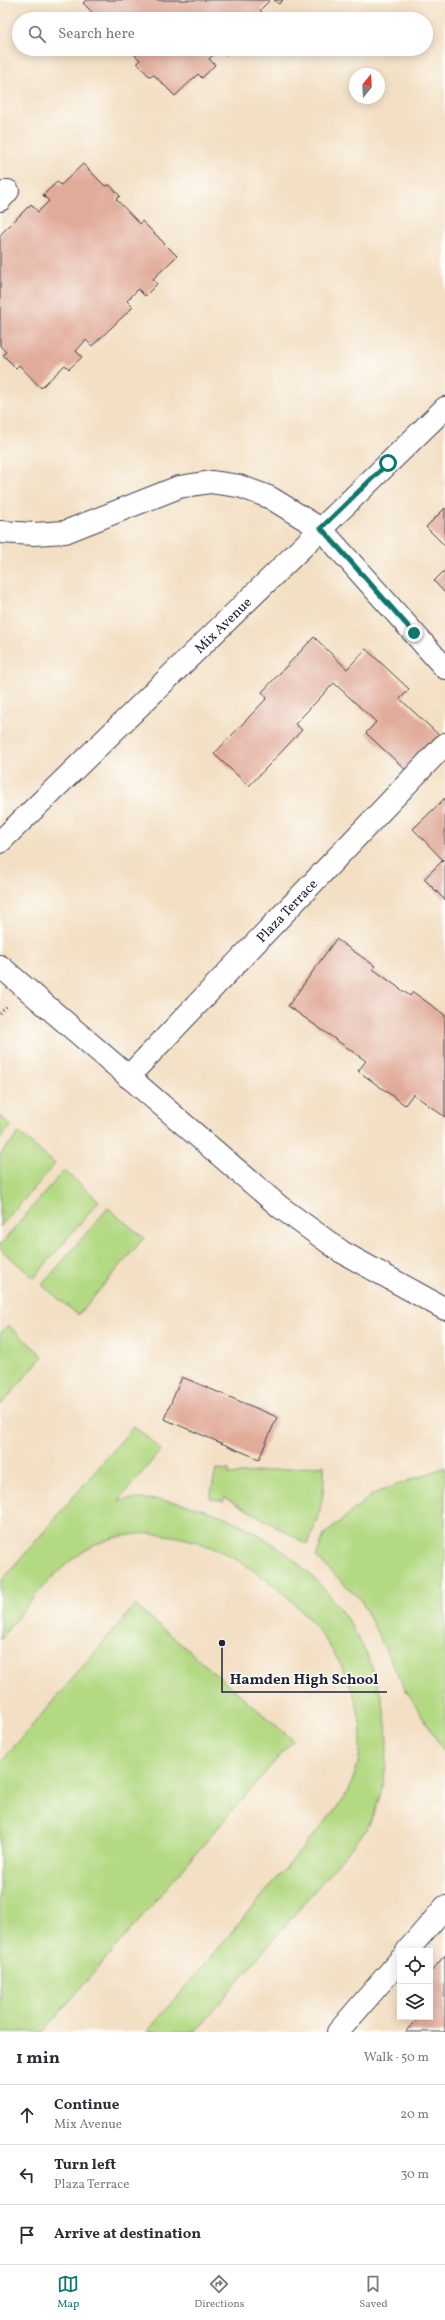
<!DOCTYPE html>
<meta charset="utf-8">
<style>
:root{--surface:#fff;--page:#f2f2f3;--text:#2b2b33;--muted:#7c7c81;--line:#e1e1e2;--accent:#0f766e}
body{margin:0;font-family:Vollkorn,serif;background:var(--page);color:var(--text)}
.controls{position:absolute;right:12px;bottom:12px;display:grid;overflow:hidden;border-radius:0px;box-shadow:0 2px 10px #0003}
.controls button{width:36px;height:36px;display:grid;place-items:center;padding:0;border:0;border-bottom:1px solid var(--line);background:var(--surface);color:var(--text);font:20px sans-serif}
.compass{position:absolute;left:349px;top:68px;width:36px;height:36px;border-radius:50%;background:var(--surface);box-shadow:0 2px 10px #0003;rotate:18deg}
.stop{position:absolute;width:12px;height:12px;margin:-9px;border:3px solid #0f766e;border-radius:50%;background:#fff}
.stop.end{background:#0f766e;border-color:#fff;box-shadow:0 1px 4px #0008}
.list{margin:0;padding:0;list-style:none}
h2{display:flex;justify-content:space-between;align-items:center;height:52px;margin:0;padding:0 16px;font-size:17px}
h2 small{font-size:13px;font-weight:400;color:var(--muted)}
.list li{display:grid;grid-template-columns:26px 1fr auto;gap:12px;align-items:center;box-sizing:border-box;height:60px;padding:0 16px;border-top:1px solid var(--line)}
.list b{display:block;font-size:15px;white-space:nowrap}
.list p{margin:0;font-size:13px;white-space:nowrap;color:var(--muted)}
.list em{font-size:13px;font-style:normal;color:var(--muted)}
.icon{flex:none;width:22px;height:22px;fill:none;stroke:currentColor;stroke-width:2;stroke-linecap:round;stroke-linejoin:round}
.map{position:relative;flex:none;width:445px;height:2032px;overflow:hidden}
.search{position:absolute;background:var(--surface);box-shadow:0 2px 10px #0003;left:12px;right:12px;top:12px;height:44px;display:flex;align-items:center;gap:10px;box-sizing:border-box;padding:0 14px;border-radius:22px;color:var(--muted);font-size:15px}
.sheet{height:232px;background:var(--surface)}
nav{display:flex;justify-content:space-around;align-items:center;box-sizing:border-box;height:56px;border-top:1px solid var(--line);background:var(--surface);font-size:11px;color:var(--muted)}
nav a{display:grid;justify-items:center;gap:2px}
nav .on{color:var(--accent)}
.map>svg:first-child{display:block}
</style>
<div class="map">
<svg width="445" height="2032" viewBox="0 0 445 2032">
<rect width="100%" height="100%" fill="#fdfcf7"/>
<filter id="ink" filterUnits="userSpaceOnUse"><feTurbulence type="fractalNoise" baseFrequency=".025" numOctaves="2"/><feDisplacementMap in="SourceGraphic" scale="8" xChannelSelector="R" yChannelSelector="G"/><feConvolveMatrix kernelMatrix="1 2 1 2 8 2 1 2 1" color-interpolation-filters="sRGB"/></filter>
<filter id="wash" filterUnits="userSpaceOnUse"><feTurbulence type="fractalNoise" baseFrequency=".012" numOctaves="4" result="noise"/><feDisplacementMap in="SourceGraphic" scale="16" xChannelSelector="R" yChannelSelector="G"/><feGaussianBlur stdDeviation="0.9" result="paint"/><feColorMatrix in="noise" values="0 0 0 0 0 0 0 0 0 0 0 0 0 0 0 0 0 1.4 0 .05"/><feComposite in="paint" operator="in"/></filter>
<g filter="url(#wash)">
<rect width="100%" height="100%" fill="#f3dfc3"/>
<path fill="#b4d983" stroke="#6b7e5f" d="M0,1116L11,1126L0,1139Z
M19,1133L55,1164L0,1227V1155Z
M64,1170L99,1201L34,1278L0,1249V1245Z
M108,1208L144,1238L78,1315L42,1285Z
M8,1325L43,1356L0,1406V1334Z
M134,1426L161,1450L119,1500C280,1484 445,1672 367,1829L195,2032H147L341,1803C356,1779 364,1751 360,1722C347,1620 206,1501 102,1542C58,1560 30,1604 0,1639V1583Z
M324,1465C325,1495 320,1517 307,1544L225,1497L223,1501L210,1498L216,1469L229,1470V1475Z
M445,1467V1753L404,1687L361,1600L316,1557L324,1535L373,1494Z
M135,1605L293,1740L43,2032H0V1763Z"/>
<g id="blocks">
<path fill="#e1ab9a" d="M86,0H270L260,10L266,16L262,19H99L83,3Z
M274,0H283L279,4Z
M129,49H232L226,55L220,49L209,59L215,65L202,78L198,74L175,96L154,75L149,76L137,63L140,60Z
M83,164L105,186L110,185L120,196L116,199L140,224L142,221L177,256L153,279L157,284L145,296L138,289L127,301L133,307L92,346L86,340L76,351L82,357L69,369L65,365L41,388L19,365L16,368L3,355L6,352L0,346V235L31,204L38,212L49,201L43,195L57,182L61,185Z
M445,508V546L426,527Z
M445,570V593L434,581Z
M314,637L347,669L366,649L409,689L400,699L442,738L409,773L366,733L376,722L334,683L295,724L302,730L249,786L214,754L267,698L262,692Z
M445,798V900L424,879L443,860L413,829Z
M336,939L375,966L373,969L410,996L413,992L445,1015V1117L413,1094L405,1105L358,1071L366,1061L288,1006Z
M182,1377L277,1417L259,1459L164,1419Z
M445,1955V2032H405L420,2017H430V1973Z"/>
</g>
</g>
<g filter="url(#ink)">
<use href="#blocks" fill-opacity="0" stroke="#413e4f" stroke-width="1"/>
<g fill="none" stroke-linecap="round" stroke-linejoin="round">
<defs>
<g id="minor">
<path d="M0,200L8,191"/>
<path d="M0,532L34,534L65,532L179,487L211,482L239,486L269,497L321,529L445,668"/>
<path id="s1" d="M0,842L445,408"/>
<path d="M0,966L280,1207L342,1252L445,1309"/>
<path id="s2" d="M128,1077L445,744"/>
<path d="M407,1951L445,1907"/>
<path d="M338,2032L400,1960"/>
</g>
</defs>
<use href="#minor" stroke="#413e4f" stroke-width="24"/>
<path stroke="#413e4f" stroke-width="2.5" stroke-dasharray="1 3" stroke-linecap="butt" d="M0,1013L8,1005"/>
<use href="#minor" stroke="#fff" stroke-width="22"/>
</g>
</g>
<g fill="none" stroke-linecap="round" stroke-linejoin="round" filter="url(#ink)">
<path stroke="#0f766e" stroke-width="5" d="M388,463L321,528L414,633"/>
</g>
<g text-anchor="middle" stroke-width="3.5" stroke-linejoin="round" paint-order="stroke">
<g font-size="14" fill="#22223b" stroke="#fdfcf7">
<text dy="5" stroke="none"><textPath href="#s1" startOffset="311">Mix Avenue</textPath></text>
<text dy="5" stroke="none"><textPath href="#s2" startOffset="230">Plaza Terrace</textPath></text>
</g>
</g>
<path fill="none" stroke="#22223b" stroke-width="1.5" d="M222 1643L222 1692H387"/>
<circle fill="#22223b" stroke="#fdfcf7" stroke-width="1.5" cx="222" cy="1643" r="4"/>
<g font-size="15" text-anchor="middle" font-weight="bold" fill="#22223b" stroke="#fdfcf7" stroke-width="3.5" stroke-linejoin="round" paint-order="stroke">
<text x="304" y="1684">Hamden High School</text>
</g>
</svg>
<div class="controls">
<button><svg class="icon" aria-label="locate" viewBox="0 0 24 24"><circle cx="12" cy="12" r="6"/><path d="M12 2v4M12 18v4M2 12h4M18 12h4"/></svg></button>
<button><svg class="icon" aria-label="layers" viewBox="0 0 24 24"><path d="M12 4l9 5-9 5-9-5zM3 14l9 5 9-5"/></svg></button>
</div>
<svg class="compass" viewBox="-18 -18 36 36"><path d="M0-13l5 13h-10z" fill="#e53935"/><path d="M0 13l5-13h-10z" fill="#7c7c81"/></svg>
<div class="stop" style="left:388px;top:463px"></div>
<div class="stop end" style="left:414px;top:633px"></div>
<div class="search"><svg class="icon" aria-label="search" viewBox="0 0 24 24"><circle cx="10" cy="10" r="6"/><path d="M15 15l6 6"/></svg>Search here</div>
</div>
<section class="sheet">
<h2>1 min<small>Walk · 50 m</small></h2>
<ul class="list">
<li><svg class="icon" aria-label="ahead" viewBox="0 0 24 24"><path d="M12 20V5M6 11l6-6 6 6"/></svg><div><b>Continue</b><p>Mix Avenue</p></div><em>20 m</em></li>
<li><svg class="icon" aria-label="left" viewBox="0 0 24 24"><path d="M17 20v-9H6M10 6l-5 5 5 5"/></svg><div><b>Turn left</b><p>Plaza Terrace</p></div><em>30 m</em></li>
<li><svg class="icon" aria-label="arrive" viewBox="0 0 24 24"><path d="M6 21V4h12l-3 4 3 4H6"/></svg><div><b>Arrive at destination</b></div></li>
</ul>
</section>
<nav>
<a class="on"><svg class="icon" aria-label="map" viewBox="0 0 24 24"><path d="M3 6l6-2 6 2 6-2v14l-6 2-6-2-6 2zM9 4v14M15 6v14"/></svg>Map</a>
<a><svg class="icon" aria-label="directions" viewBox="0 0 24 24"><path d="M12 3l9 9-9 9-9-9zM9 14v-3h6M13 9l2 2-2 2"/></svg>Directions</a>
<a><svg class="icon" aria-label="saved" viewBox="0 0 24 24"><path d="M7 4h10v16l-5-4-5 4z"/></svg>Saved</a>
</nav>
